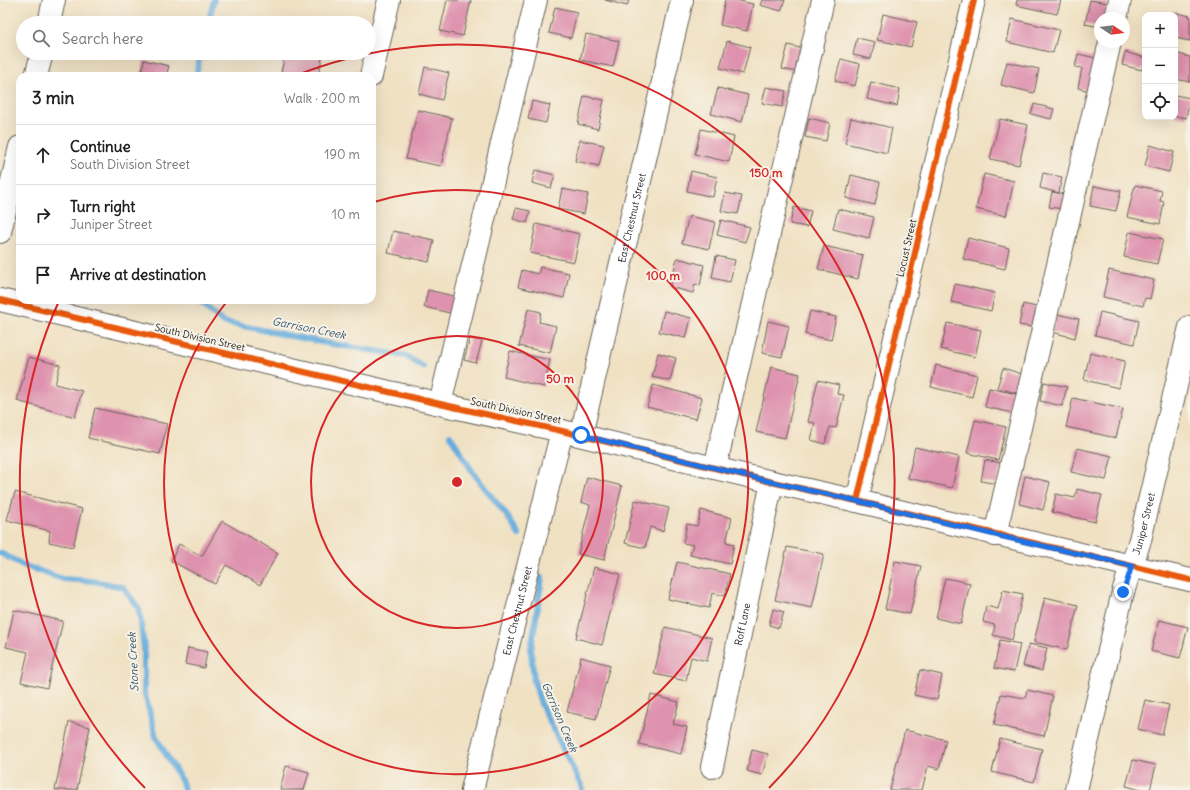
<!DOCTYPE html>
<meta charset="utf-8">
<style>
:root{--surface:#fff;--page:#f6f6f6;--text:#222;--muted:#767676;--line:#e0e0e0}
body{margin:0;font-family:Delius,sans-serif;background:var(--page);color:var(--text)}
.controls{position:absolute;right:12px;top:12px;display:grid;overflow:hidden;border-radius:8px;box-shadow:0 4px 16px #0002}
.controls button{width:36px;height:36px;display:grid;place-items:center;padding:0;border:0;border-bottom:1px solid var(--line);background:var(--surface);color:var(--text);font:20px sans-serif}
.compass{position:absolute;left:1094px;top:12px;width:36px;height:36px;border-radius:50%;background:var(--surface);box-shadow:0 4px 16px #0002;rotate:103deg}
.stop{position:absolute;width:12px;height:12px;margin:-9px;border:3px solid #1a73e8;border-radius:50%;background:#fff}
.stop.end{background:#1a73e8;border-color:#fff;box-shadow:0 1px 4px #0008}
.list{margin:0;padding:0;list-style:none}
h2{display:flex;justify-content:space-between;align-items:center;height:52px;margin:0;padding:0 16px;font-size:17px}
h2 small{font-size:13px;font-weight:400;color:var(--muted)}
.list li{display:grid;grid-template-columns:26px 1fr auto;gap:12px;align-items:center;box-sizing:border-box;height:60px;padding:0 16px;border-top:1px solid var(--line)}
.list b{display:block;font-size:15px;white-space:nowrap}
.list p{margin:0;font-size:13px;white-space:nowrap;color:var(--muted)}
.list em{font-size:13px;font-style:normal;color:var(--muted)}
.icon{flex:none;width:22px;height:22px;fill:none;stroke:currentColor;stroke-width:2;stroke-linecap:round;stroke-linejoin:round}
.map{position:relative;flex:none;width:1190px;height:790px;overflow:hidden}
.search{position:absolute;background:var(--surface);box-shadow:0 4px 16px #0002;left:16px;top:16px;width:360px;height:44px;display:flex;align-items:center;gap:10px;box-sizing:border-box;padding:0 14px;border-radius:22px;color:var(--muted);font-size:15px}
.panel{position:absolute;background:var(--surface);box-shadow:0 4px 16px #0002;left:16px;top:72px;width:360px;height:232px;border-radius:12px}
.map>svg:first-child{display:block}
</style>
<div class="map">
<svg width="1190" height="790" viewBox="0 0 1190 790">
<rect width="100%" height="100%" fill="#f7f3e8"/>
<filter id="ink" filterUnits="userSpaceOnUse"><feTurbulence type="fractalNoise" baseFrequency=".025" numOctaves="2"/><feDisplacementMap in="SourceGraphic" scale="8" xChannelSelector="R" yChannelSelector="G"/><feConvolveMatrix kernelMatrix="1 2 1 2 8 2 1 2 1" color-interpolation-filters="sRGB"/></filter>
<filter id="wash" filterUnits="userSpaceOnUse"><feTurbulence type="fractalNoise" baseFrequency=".012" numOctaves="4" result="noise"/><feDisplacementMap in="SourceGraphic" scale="16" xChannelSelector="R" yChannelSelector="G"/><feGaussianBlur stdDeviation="0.9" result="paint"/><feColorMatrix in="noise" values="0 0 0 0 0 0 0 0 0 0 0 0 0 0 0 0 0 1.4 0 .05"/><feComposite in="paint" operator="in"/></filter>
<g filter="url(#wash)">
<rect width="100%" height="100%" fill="#f0e1c3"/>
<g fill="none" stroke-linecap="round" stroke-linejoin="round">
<path stroke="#66addd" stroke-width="6" d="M208,23L214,0
M196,76L201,53
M197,300L223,322L326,343L406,356L423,367
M450,435L474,474L508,517L519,535
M0,553L25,566L63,579L93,581L123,587L139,609L144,647V691L156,737L182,782L184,790
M542,577L531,650L534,681L541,704L581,785L582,790"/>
</g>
<g id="blocks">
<path fill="#de92ae" d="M447,0H471L463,36L440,31Z
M605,0H629L627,6Z
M725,0H736L753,4L747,31L720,25Z
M762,0H785L781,11L760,5Z
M1017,0H1061L1057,14L1016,5Z
M1090,0L1108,3L1105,18H1100V27L1085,24Z
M555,7L577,12L571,38L549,33Z
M1173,12L1190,16V41L1175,38V15H1172Z
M883,14L917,22L911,47L877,40Z
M106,19L121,22V23H105Z
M1012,19L1059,30L1053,53L1007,42Z
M586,34L619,41L613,67L580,60Z
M857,38L875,42L871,59L853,55Z
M727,41L750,47L743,74L720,68Z
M788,45L808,50L802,73L782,69Z
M1125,52L1145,58L1142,70L1122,65Z
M285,53H301L322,58L318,76H296L281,73Z
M1175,53L1190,57V82L1175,79Z
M1078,54L1096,58L1089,91L1078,88L1082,68L1075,67Z
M841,59L860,64L855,86L835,81Z
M144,60L169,66L166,76H141Z
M1007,62L1039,69L1034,93L1001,85Z
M425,67L449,73L442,100L419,94Z
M871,82L900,89L897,106L867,99Z
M766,87L786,91L782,107L762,103Z
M718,88L748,95L742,122L711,114Z
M1175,95L1190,98L1186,118L1175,116Z
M584,96L604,100L598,129L578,124Z
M532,101L550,105L546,123L528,119Z
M1034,104L1054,109L1051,119L1031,114Z
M418,110L452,118L441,166L406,159Z
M809,118L830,123L826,141L805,137Z
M851,118L892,128L887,153L845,143Z
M1000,119L1028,125L1019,165L990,159Z
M701,129L734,137L729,162L695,154Z
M580,140L604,145L599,166L575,161Z
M1150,145L1174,152L1169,172L1145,166Z
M535,170L555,175L551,188L532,183Z
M691,171L717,177L713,197L687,191Z
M1043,173L1062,177L1059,193L1040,188Z
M984,174L1014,181L1006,216L976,209Z
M851,175L880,182L875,205L846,198Z
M1135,185L1162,191L1160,201L1164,202L1160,224L1127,217Z
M1094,186L1121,191L1116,211L1090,206Z
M562,189L588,194L584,214L558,209Z
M1052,192L1065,194L1063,209L1049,207Z
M725,193L742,196L738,214L721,211Z
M794,207L811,211L807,227L790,224Z
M516,208L530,211L527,223L513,219Z
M838,209L874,217L869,238L833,229Z
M689,216L715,222L709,249L682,243Z
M721,220L750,227L745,242L717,235Z
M536,224L580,234L574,262L530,253Z
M393,231L434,240L429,262L388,253Z
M1129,232L1163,239L1157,264L1124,257Z
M968,238L1009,248L1005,269L963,259Z
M824,246L863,255L858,279L818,269Z
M716,256L735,260L730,282L712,278Z
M677,258L704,265L700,286L695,284L693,293L670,287Z
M540,267L569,273L564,298L518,287L522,270L538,274Z
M1109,270L1154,280L1150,299L1145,298L1143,306L1103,297Z
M955,284L995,293L991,311L951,302Z
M428,290L458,297L454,314L424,307Z
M1023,304L1041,308L1037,328L1019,325Z
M528,309L541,312L539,322L556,326L550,353L519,346Z
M664,311L691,318L686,338L659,332Z
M810,311L836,317L831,340L805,334Z
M1100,312L1139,321L1134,344L1095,335Z
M1057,314L1079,319L1075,338L1052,332Z
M768,321L789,326L782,357L762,353Z
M947,323L981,330L975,357L941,349Z
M470,338L482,341L476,363L464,360Z
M510,351L550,360L544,387L504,377Z
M658,353L676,358L670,381L652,377Z
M1090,353L1125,361L1119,388L1084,380Z
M29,357L60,365L55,384L82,391L75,417L17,401Z
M936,365L977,375L972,397L931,387Z
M771,367L800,374L785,438L756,432Z
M1003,368L1022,374L1017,393L997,388Z
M818,380L839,385L837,394L844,395L836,428L830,427L825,444L811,440L815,423L808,422Z
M1044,382L1067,387L1062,406L1040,401Z
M653,385L702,398L696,419L647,407Z
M989,388L1017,394L1013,413L985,407Z
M1073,398L1123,409L1116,438L1066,427Z
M95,408L167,424L160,454L88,438Z
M975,420L1006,427L998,460L967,453Z
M915,447L959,457L952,488L908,478Z
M1077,448L1112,456L1106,480L1071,472Z
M985,460L1002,463L997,484L981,481Z
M1025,476L1050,482L1043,510L1019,504Z
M587,477L622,486L604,560L578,554L590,505L581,502Z
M1077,489L1102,495L1095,522L1052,512L1056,494L1075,498Z
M15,492L82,509L73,547L49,542L50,531L7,520Z
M635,500L669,508L663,531L650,527L645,548L625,543Z
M701,510L732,518L726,542L734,544L730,564L690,555L693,545L683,543L687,524L697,526Z
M222,521L278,553L260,585L226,565L215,584L171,561L179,544L202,556Z
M787,547L824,554L812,608L775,600Z
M895,561L921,566L910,614L885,609Z
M677,562L730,574L725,596L712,593L709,608L668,599Z
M594,567L620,574L602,645L576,638Z
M945,578L970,583L961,624L936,618Z
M1003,590L1023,594L1012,640L993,635L995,625L983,622L986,606L998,609Z
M1045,597L1078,605L1067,650L1034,642Z
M773,609L784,612L779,628L769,625Z
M14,610L63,621L47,688L21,682L28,652L6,647Z
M1159,620L1188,627L1180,658L1151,651Z
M665,627L712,638L707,661L691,657L686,681L654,674Z
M1000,640L1020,644L1014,672L994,668Z
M1029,644L1047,648L1042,671L1023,666Z
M188,648L207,652L204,668L185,664Z
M581,657L610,665L596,719L567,712Z
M920,670L942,675L937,700L914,695Z
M1027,690L1053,696L1044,736L994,725L1001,694L1025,698Z
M651,695L679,702L673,724L687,727L681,754L639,744Z
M1145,700L1169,705L1162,735L1138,729Z
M69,722L90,727L77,790H55Z
M905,730L946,740L939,769L928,766L922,790H890Z
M1000,739L1042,749L1034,782L992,772Z
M752,750L768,754L762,775L747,771Z
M1133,760L1156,765L1150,790H1141L1126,786Z
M286,766L309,772L304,790H280Z"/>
</g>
</g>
<g filter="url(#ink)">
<use href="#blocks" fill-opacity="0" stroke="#666156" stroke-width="1"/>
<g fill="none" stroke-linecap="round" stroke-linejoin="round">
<defs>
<g id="minor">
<path d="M1116,18L1120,0"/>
<path d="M371,76L389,0"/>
<path d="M0,300L440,404L562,431L772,482L857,501L1190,580"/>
<path d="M440,404L536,0"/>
<path id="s1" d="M581,435L682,0"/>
<path d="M715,468L823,0"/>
<path d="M857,501L974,0"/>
<path d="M995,535L1110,42"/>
<path id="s2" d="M712,767L772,482"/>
<path id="s3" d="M472,790L562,431"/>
<path id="s4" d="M1076,790L1123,592L1140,540L1190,327"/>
</g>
<path id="major" d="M49,23L54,0
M36,76L42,53
M0,232L20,147"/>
</defs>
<use href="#minor" stroke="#666156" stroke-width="24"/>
<use href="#major" stroke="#666156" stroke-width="24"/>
<use href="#minor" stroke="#fff" stroke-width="22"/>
<use href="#major" stroke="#fff" stroke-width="22"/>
<defs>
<path id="cycleway" d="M0,300L440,404L562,431L772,482L857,501L1190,580
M857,501L974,0"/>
</defs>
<use href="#cycleway" stroke="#f7f3e8" stroke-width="8"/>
<use href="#cycleway" stroke="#e8590c" stroke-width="6"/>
</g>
</g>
<g fill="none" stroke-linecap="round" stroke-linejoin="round" filter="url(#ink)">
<path stroke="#1a73e8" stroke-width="5" d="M581,435L772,482L857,501L995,535L1132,566L1123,592"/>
</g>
<g fill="none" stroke="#d62828" stroke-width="2">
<circle cx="457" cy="482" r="146"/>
<path d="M374 202A292 292 0 1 1 228 300"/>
<path d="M145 788A437 437 0 0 1 59 301M297 75A437 437 0 0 1 769 788"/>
</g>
<g text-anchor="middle" stroke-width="4" stroke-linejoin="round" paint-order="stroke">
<g font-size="10" fill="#1c1c1c" stroke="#f7f3e8">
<text dy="4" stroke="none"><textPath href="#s1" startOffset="223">East Chestnut Street</textPath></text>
<text transform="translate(906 248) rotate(-77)" y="4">Locust Street</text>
<text transform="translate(200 337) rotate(13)" y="4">South Division Street</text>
<text transform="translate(516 410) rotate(12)" y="4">South Division Street</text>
<text dy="4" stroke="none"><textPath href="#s4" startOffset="275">Juniper Street</textPath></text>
<text dy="4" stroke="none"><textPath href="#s3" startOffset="185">East Chestnut Street</textPath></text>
<text dy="4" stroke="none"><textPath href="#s2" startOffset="146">Roff Lane</textPath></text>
</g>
<g font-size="11" font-style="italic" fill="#3a5669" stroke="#f7f3e8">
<text transform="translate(309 328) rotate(11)" y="4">Garrison Creek</text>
<text transform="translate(133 662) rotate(-93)" y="4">Stone Creek</text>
<text transform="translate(560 717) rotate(67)" y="4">Garrison Creek</text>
</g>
</g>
<circle cx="457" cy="482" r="6" fill="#d62828" stroke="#f7f3e8" stroke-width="2"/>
<g font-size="12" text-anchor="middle" font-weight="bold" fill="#d62828" stroke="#f7f3e8" stroke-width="4" stroke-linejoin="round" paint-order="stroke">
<text x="766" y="177">150 m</text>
<text x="663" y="280">100 m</text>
<text x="560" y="383">50 m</text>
</g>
</svg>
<div class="controls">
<button>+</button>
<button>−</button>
<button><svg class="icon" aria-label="locate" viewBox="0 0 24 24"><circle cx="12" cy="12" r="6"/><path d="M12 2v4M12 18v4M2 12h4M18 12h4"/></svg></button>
</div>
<svg class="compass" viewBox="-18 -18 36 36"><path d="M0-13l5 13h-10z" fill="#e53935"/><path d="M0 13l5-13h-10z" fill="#767676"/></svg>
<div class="stop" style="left:581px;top:435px"></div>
<div class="stop end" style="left:1123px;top:592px"></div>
<div class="search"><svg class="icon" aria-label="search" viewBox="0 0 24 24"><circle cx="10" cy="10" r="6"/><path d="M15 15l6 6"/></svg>Search here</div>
<section class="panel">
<h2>3 min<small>Walk · 200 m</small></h2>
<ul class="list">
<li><svg class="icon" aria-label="ahead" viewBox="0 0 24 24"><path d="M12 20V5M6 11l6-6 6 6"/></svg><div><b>Continue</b><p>South Division Street</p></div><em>190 m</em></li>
<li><svg class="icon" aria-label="right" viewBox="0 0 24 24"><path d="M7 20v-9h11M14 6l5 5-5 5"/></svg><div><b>Turn right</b><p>Juniper Street</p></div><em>10 m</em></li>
<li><svg class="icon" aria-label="arrive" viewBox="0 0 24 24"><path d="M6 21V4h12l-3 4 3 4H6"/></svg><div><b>Arrive at destination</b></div></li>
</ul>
</section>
</div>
